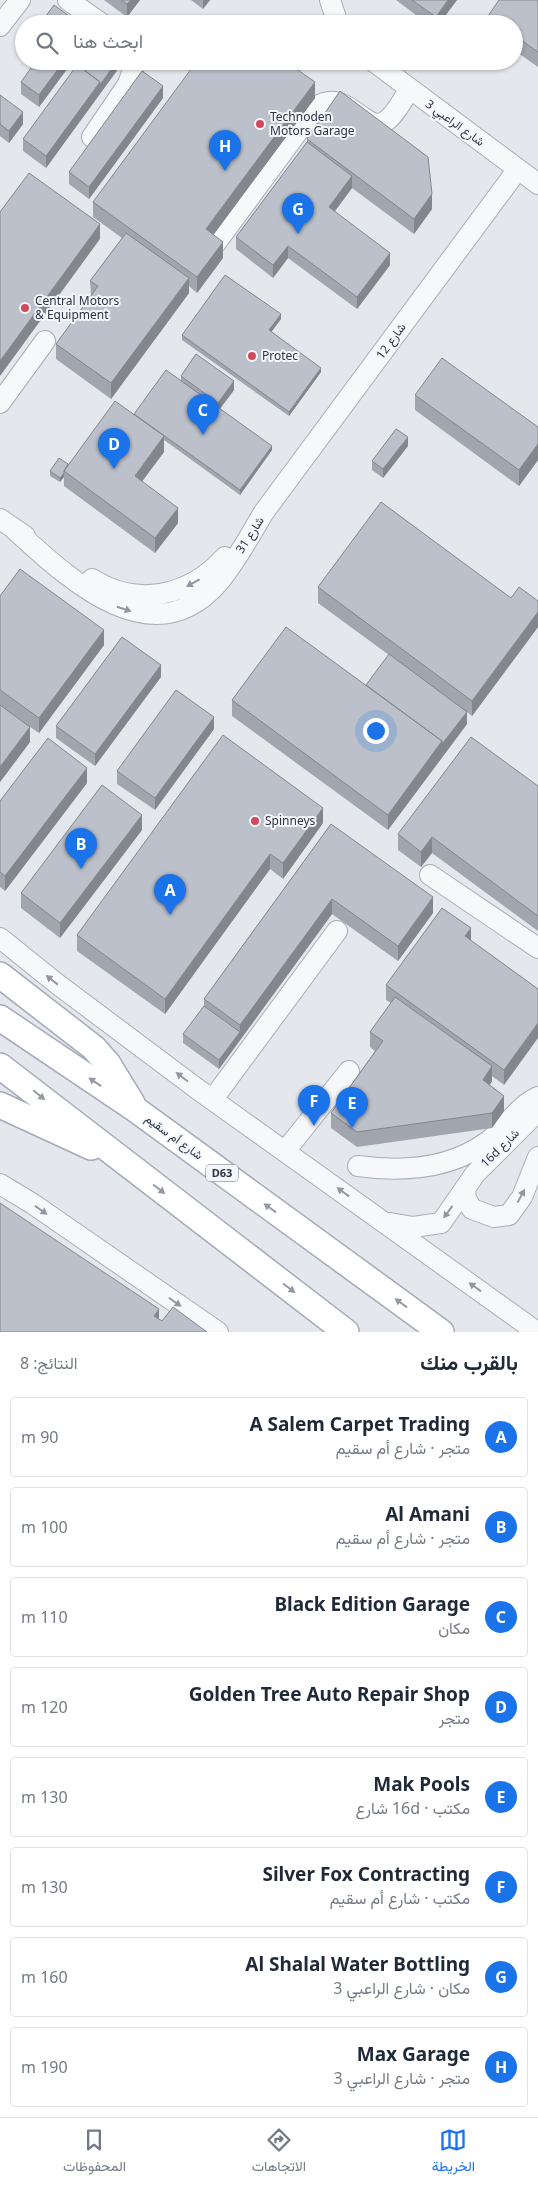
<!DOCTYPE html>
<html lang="ar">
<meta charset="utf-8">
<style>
:root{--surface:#fff;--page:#f6f6f7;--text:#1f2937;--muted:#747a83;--line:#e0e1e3;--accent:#1a73e8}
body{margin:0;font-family:"Noto Sans",Vazirmatn,sans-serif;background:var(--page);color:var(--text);direction:rtl}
.you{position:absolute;left:375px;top:730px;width:18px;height:18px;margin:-12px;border:4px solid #fff;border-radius:50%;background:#1a73e8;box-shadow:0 0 0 8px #1a73e833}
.badge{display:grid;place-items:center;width:32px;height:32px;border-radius:50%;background:var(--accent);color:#fff;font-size:16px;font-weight:700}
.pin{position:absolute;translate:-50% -41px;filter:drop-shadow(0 1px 2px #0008)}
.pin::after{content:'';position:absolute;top:26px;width:18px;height:15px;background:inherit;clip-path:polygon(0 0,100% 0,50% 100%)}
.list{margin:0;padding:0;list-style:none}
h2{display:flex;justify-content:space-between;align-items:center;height:65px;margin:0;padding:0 20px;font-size:21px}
h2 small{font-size:16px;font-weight:400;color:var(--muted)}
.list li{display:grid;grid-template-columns:32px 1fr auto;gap:15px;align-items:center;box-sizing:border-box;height:80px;margin:0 10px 10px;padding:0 10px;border:1px solid var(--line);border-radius:5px}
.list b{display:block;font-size:19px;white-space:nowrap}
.list p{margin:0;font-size:16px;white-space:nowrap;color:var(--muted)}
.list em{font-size:16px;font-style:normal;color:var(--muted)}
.icon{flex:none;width:28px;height:28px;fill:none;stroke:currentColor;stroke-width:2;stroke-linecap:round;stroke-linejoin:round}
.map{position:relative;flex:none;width:538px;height:1332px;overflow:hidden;direction:ltr}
.search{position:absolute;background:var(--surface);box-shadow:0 1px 4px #0004;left:15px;right:15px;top:15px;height:55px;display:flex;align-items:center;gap:12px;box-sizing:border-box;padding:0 18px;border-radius:28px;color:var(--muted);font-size:19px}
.sheet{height:785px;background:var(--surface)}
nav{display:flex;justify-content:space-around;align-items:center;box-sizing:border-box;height:70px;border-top:1px solid var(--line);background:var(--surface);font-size:14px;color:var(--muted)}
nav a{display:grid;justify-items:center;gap:2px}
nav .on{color:var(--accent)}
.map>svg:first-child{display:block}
</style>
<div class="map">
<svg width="538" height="1332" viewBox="0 0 538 1332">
<rect width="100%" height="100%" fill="#e4e7ec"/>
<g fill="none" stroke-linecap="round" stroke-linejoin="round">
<defs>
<path id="minor" d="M68,0L102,24
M330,0L338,24
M0,26L20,0
M373,61L538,184
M92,137L128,84L136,61
M215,244L316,107C347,86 366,136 386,121C396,114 403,99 410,89
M0,403L45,341
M0,519L25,536
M14,529C67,577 151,659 218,583C236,562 250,535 264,512L518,169
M92,579C137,608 190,596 225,557
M430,875L538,948
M0,938L56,983L196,1088L537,1332
M213,1099L337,931
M286,1150L349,1071
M358,1166C402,1172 450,1169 487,1142C507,1128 515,1108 538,1097
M0,1184L33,1204L218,1332
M465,1188L466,1199L472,1209L494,1217L509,1215L522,1197L538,1157
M390,1223L413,1227L441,1223L475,1174L538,1111"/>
<path id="major" d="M0,975L94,1048L108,1064L132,1103
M0,1018L135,1109L441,1332
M0,1066L346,1332
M0,1105L91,1147"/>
</defs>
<use href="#minor" stroke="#a9aeb7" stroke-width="22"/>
<use href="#major" stroke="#a3abb8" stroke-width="28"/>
<use href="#minor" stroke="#f7f8fa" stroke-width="20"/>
<use href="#major" stroke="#fff" stroke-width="25"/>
</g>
<path fill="#a1a5ae" d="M104,0H140L127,17Z
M191,0H210L203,9Z
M396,0H457L439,24H428Z
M538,0V67L514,50V24H488V16Z
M73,61L39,107L21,94V82Z
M121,61V65L46,168L23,151V139L79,66Z
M0,95L23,124L9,143L0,136Z
M163,98L89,199L69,184V172Z
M315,98L213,235L223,258L197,293L189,286V293L111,399L56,359V344L91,296L90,281L122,238L93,217V202Z
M307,139L432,209L414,234L352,188L335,211L390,265L357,309L288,258L273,278L236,249V237L307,142Z
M281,319L271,332L321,372L289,416L182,340V335Z
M181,376L234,390L220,409L272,450L240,495L164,440V452L142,481L178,523L155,553L64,486V477L60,482L50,476V471L68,464L134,414L181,380Z
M415,395L538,427V460L519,486L415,410Z
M408,446L383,478L372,470V461Z
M318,587L511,598L538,601V627L472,716L467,712V724L388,830L232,716V700L366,685L389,655L318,603Z
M0,596L104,645L39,733L30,727V742L0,782Z
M161,677L95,766L56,738V726Z
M214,729L155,810L117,784V771Z
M87,783L5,891L0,887V801Z
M538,786V931L432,853L421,867L398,850V834Z
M323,823L283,879L270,869L165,1014L77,951V935Z
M331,824L433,913L398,961L332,914L219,1069L183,1043V1034L204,1006V999Z
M142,830L60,938L21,908V893Z
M471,941L538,989L504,1085L492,1076V1081L490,1085L504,1111L492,1128L357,1147L331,1128V1113L375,1051L370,1047V1032L391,1003L386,1000V985Z"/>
<path fill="#83868d" d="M131,0H140L127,17V4Z
M203,0H210L203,9Z
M448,0H457L439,24H436V17Z
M64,61H73L39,107V95Z
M117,61H121V65L46,168V156L100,82Z
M315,82V98L206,245V229Z
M163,86V98L89,199V187Z
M23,112V124L9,143V131Z
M352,176V188L329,219V207Z
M432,194V209L414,234V219Z
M100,224V239L0,376V361Z
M223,242V258L197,293V277Z
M288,246V258L273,278V265Z
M390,253V265L357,309V297Z
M189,278V293L111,399V383Z
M281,314V319L269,335V330Z
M321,368V372L289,416V412Z
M234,381V390L218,411V403Z
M164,436V452L135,491V476Z
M408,437V446L383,478V469Z
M538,444V460L519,486V470Z
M272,446V450L240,495V490Z
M64,473V477L60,482V478Z
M178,508V523L155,553V538Z
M538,612V627L472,716V701Z
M104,630V645L39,733V718Z
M161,665V677L95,766V754Z
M467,712V724L388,830V815L442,741Z
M214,717V729L155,810V798Z
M30,727V742L0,782V767Z
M87,768V783L5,891V876Z
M323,808V823L283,879V863Z
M142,815V830L60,938V923Z
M432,837V853L421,867V852Z
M270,854V869L165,1014V999Z
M433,897V913L398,961V946Z
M332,899V914L219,1069V1060L240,1032V1025Z
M471,928V943L465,936Z
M538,1023V1038L504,1085V1070Z
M492,1066V1081L483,1095V1080Z
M504,1096V1111L492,1128V1113Z
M159,1309V1324L154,1316Z"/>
<path fill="#bbc0ca" stroke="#83868d" d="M121,0H131L127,4Z
M412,0H448L436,17Z
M499,0H538V52L514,35V24H499L488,16Z
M54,5L80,24H40Z
M228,19L234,24H224Z
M36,61H64L39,95L21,82Z
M83,61H117L100,85V82L79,66Z
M197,61H285L315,82L206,229L223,242L197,277L93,202Z
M77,65L100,82L46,156L23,139Z
M142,71L163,86L89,187L69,172Z
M340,91L428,157L432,194L414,219L307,139Z
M0,95L23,112L9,131L0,124Z
M307,142L352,176L329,207L390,253L357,297L288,246L273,265L236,237Z
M29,173L100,224L0,361V212Z
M126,233L189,278L111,383L56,344L98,286L90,281Z
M225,275L281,314L269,330L321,368L289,412L182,335Z
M196,354L234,381L218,403L181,376Z
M442,358L538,427V444L519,470L415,395Z
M166,370L272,446L240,490L134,414Z
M115,401L164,436L135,476L178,508L155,538L64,471Z
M396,429L408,437L383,469L372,461Z
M59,458L68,464L64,471V473L60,478L50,471Z
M381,502L511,598L519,587L538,601V612L472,701L318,587Z
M20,569L104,630L39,718L0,690V596Z
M286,627L442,741L388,815L232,700Z
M122,637L161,665L95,754L56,726Z
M389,654L467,712L442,744V741L366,685Z
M176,690L214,717L155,798L117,771Z
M0,705L30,727L0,767Z
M223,735L323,808L283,863L270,854L165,999L77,935Z
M471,737L538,786V916L432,837L421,852L398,834Z
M48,738L87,768L5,876L0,872V801Z
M102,785L142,815L60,923L21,893Z
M331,824L433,897L398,946L332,899L240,1025L204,999Z
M442,908L471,928L465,936L538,989V1023L504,1070L386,985Z
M395,997L492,1066L483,1080L504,1096L492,1113L357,1132L331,1113L383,1041L370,1032Z
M204,1006L240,1032L219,1060L183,1034Z
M0,1203L159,1309L154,1316L162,1321L173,1307L207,1332H0Z"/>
<defs><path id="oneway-solid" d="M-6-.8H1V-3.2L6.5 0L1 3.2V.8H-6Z" transform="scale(1.25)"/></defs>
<g fill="#9196a0">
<use href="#oneway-solid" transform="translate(193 583) rotate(151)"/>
<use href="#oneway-solid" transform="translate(124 609) rotate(18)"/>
<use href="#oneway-solid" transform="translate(52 980) rotate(-142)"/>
<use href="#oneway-solid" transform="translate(182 1077) rotate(-143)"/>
<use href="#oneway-solid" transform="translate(343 1192) rotate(-144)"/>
<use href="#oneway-solid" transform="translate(521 1196) rotate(-62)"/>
<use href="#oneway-solid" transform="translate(41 1210) rotate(35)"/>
<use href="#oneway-solid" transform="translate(448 1212) rotate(126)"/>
<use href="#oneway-solid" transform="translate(475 1287) rotate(-144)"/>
<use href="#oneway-solid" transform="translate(175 1302) rotate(35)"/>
</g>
<g fill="#959aa2">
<use href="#oneway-solid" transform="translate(95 1082) rotate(-146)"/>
<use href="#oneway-solid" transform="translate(39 1095) rotate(39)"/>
<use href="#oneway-solid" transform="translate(159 1189) rotate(37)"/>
<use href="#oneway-solid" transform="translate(270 1208) rotate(-144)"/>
<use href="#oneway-solid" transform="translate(289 1288) rotate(37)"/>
<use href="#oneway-solid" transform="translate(401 1303) rotate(-144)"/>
</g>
<g fill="#d1495b" stroke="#f4f6f9" stroke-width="2">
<circle cx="260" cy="124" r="5"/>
<circle cx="25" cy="308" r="5"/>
<circle cx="252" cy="356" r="5"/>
<circle cx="255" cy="821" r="5"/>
</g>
<g text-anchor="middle" stroke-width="4" stroke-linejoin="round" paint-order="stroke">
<rect fill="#f4f6f9" stroke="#676e7b" stroke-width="1" x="206" y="1164.5" width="32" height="17" rx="4"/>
<g font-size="11" font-weight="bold" fill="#2b3445">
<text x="222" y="1177">D63</text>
</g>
<g font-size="12" fill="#2b3445" stroke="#f4f6f9" text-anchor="start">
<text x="270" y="121">Technoden<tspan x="270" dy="14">Motors Garage</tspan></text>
<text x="35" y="305">Central Motors<tspan x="35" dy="14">&amp; Equipment</tspan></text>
<text x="262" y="360">Protec</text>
<text x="265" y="825">Spinneys</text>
</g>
<g font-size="12" fill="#2b3445" stroke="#f4f6f9">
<text transform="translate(455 123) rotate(36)" y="4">شارع الراعبي 3</text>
<text transform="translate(391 341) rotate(-54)" y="4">شارع 12</text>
<text transform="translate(250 535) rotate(-57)" y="4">شارع 31</text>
<text transform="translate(174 1137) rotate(36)" y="4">شارع أم سقيم</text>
<text transform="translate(500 1148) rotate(-45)" y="4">16d شارع</text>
</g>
</g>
</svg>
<div class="you"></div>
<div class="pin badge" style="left:170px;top:915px">A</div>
<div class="pin badge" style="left:81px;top:869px">B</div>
<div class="pin badge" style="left:203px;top:435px">C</div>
<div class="pin badge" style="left:114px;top:469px">D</div>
<div class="pin badge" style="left:352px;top:1128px">E</div>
<div class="pin badge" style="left:314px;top:1126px">F</div>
<div class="pin badge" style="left:298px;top:234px">G</div>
<div class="pin badge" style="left:225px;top:171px">H</div>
<div class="search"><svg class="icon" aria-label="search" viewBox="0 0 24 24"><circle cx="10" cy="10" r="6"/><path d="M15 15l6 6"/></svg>ابحث هنا</div>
</div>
<section class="sheet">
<h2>بالقرب منك<small>النتائج: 8</small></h2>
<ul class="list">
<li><span class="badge">A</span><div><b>A Salem Carpet Trading</b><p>متجر · شارع أم سقيم</p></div><em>90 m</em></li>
<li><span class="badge">B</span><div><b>Al Amani</b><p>متجر · شارع أم سقيم</p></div><em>100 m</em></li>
<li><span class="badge">C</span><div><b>Black Edition Garage</b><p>مكان</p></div><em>110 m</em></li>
<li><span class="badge">D</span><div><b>Golden Tree Auto Repair Shop</b><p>متجر</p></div><em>120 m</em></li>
<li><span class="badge">E</span><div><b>Mak Pools</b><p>مكتب · 16d شارع</p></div><em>130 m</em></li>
<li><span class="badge">F</span><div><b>Silver Fox Contracting</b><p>مكتب · شارع أم سقيم</p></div><em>130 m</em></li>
<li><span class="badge">G</span><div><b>Al Shalal Water Bottling</b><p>مكان · شارع الراعبي 3</p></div><em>160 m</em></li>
<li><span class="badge">H</span><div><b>Max Garage</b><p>متجر · شارع الراعبي 3</p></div><em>190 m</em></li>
</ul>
</section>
<nav>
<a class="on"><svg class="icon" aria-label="map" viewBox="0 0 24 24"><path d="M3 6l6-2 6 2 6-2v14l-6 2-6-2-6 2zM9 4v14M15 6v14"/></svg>الخريطة</a>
<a><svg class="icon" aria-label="directions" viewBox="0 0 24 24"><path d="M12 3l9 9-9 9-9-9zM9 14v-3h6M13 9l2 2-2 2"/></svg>الاتجاهات</a>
<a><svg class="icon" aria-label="saved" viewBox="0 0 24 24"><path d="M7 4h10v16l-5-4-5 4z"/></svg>المحفوظات</a>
</nav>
